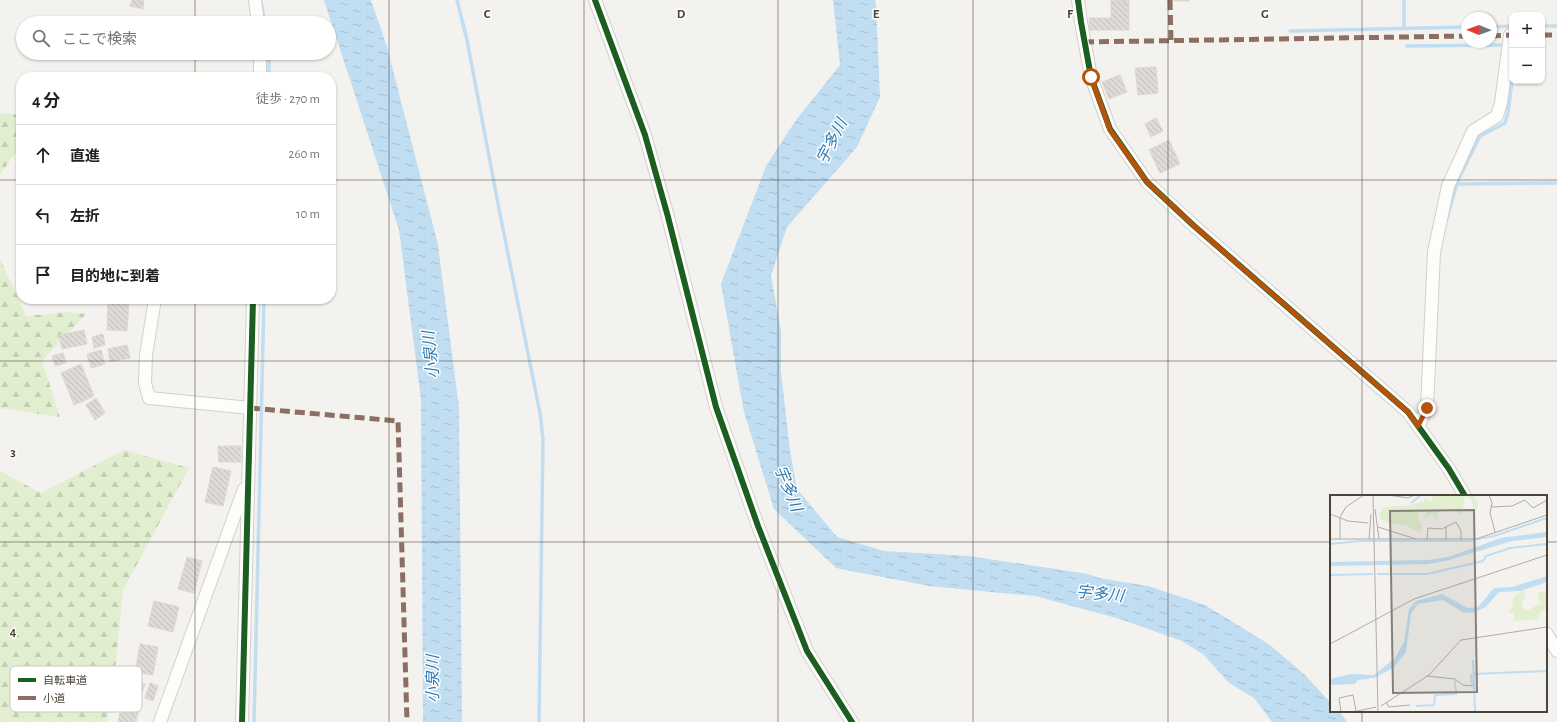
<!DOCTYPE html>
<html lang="ja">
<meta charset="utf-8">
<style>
:root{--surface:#fff;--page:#f2f2f2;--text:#202124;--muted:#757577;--line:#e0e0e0}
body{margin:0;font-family:"Alegreya Sans","Noto Sans JP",sans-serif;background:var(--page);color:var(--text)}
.controls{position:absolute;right:12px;top:12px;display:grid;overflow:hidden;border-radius:8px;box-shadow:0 1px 3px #0004}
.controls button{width:36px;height:36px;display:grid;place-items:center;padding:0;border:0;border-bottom:1px solid var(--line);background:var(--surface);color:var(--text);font:20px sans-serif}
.compass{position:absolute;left:1461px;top:12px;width:36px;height:36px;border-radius:50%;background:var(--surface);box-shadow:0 1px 3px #0004;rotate:271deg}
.stop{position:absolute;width:12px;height:12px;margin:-9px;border:3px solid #b45309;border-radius:50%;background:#fff}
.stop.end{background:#b45309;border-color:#fff;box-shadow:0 1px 4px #0008}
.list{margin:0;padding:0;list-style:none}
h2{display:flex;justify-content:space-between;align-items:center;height:52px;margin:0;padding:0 16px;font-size:17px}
h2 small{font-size:13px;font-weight:400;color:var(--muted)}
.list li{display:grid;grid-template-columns:26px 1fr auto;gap:12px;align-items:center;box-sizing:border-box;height:60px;padding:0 16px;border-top:1px solid var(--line)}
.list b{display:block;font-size:15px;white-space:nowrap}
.list em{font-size:13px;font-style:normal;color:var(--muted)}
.icon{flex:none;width:22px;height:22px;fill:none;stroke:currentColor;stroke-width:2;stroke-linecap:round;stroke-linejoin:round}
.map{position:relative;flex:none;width:1557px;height:722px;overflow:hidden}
.search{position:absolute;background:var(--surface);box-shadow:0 1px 3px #0004;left:16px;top:16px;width:320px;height:44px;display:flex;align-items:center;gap:10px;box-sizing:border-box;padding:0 14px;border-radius:22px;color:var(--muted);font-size:15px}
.panel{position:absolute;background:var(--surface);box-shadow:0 1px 3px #0004;left:16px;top:72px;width:320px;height:232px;border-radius:16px}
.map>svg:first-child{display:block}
</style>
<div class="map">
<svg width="1557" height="722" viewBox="0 0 1557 722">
<defs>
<pattern id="forest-firs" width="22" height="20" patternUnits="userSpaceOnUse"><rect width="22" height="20" fill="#e1eecf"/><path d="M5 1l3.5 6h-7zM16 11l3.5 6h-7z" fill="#c3cdb2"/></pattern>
<pattern id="water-ripples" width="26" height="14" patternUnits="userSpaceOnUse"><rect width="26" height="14" fill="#c0ddf1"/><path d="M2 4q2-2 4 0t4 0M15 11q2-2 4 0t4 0" fill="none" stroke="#a6bfcf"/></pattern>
<pattern id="building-back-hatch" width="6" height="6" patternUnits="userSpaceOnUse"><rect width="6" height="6" fill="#dedbd6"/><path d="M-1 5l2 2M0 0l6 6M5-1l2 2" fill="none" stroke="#c0bdb8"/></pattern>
</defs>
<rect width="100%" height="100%" fill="#f4f2ee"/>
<path fill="url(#forest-firs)" d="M0,113L21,115V144L0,175Z
M0,259L26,316L69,312L86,314L42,361L60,417L0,408Z
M124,450L189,468L123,590L112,702L106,722H0V471L41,493Z"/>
<path fill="url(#water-ripples)" d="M324,0H371L387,47L438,245L459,408L462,722H423L421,399L399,230Z
M833,0H875L876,6L880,97L857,147L787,227L771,276L781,331V372L790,451L797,489L837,537L884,551L969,556L1088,574L1099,578L1148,586L1205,605L1270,645L1304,674L1331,703V711H1339L1347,722H1272L1254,698L1229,683L1204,655L1182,641L1120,619L1035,596L929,586L836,568L774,509L744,412L721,284L766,166L796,120L840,65Z"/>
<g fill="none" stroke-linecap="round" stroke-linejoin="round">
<path stroke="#c0ddf1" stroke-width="3.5" d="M457,0L467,40L500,214L540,413L543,439L539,722
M1404,0V28
M261,2L265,23
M1542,26H1557
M1491,27L1512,26
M1290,31L1467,27
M1407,46L1507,45
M269,77V53
M1457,184L1557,183
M1447,218L1458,180L1480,136L1505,123L1508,113L1512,81
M254,722L264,299"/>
</g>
<path fill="url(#building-back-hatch)" stroke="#dcd9d4" d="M132,0H144L143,9L130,6Z
M1111,0H1129V30H1090L1089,18H1111Z
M1174,0H1189V1H1174Z
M1156,67L1158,93L1138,95L1135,68Z
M1120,75L1127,92L1109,99L1102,82Z
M1156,118L1163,131L1151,137L1145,124Z
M1169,140L1180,164L1160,173L1149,150Z
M21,212V227L17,213Z
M134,299H149L148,301Z
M108,301L129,302L127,331L107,330Z
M84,330L87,344L62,349L59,335Z
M103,334L105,345L94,348L92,337Z
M127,345L130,358L110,362L108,349Z
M101,350L105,364L91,368L87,354Z
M63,353L66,363L55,366L52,356Z
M81,364L94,396L74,405L61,373Z
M96,398L105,413L95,420L86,405Z
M218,446H241V462H219Z
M213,467L231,471L223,506L205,502Z
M187,557L202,561L194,593L178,589Z
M154,601L179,607L173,632L148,626Z
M140,644L158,647L153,675L135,672Z
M131,679L145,684L140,699L126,694Z
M150,683L158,686L153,701L145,698Z
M122,704L139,709L136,722H118Z"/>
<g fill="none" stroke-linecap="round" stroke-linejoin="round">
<defs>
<path id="minor" d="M255,0L258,23
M595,0L645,135L668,217L716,407L758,526L807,651L852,722
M1078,0L1081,22L1091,77L1110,129L1147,182L1193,225L1408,412L1449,469L1465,496
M260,77V53
M155,299L146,355L145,383L149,398L250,408
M1418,426L1427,408L1434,252L1448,186L1473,131L1497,116L1501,103L1510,35
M1546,633L1557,651
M160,722L244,489
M242,722L253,299"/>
</defs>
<use href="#minor" stroke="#d2d0cb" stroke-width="14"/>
<use href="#minor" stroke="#fdfdfc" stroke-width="12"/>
<path stroke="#8d6e63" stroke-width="5" stroke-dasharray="10 5" stroke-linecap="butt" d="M1170,0L1171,41
M1542,35H1557
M1491,36L1512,35
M1084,42L1467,36
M250,408L398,421L407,722"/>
<defs>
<path id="cycleway" d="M595,0L645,135L668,217L716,407L758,526L807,651L852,722
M1078,0L1081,22L1091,77L1110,129L1147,182L1193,225L1408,412L1449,469L1465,496
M242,722L253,299"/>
</defs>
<use href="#cycleway" stroke="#fff" stroke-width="8"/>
<use href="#cycleway" stroke="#1b5e20" stroke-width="6"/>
</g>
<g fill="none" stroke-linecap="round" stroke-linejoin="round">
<path stroke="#b45309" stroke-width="5" d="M1091,77L1110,130L1147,182L1193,225L1408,412L1418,426L1427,408"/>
</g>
<path fill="none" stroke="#4b4439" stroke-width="1" stroke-opacity="0.55" d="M195,0V23M389,0V722M584,0V722M778,0V722M973,0V722M1168,0V722M1362,0V496M195,53V77M0,180H21M331,180H1557M195,299V722M0,361H1557M0,542H1331M1546,542H1557M1362,711V722"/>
<g text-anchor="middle" stroke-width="3" stroke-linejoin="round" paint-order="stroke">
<g font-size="16" font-style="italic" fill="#2e7ab2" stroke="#fff">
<text transform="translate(831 141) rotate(-63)" y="6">宇多川</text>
<text transform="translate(430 355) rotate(-96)" y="6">小泉川</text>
<text transform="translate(789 488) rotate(68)" y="6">宇多川</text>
<text transform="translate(1100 593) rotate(6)" y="6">宇多川</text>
<text transform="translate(432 679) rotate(-90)" y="6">小泉川</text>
</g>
</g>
<g transform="translate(1330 495)">
<rect width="217" height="217" fill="#f4f2ee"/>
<path d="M103,0H143L148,9L147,15H144L141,3L135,1L131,20L122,14H116L107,18L108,25L102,20L95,23L96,15H89L87,21L92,30L90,38L75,30L62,29L50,24L49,19L55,12L81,10L93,6L96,2L101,8ZM193,95L196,103L192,106V112L196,116L212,108L208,103V97H217V114L211,116L208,124L184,126V118L178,117L183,112L182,106L184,101Z" fill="#e1eecf"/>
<path d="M217,37V42L182,46L116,66L97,69L0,71V67L98,65L118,62L171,43ZM217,81V87L190,96L169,97L156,112L145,117L134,118L113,105L88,109L81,119L76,157L63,173L44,183H29L25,189L0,190V184L21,179L44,180L65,163L74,147L79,114L86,106L112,99L138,113L148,112L164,93L182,92Z" fill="#c0ddf1"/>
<path fill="none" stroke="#c0ddf1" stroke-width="2" d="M81,8L91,0M0,49L30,46H139L164,41L217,23M47,79H97L153,66L156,61L180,53L217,49M0,80L43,79M143,165L145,217M141,179L142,191M144,179L217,176M26,184L39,183M86,211L104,210L105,200L126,199L125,185"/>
<path fill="none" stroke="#b0aca6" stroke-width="1" d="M43,0L48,217M58,0L78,3L84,0M159,0L162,8L160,18L165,37M161,12L182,11L195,5L203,13L217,5M45,14L49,44M0,19L18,26L38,28M48,32L86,44M116,32V45M0,44H146L217,20M10,44V22L16,12L34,0M39,44L41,19M97,45L98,33L112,34L126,27L131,36V45M0,149L84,104L217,60M97,181L125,184L133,190L143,191M56,207L59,212L80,210M51,211L99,180L131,145L217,132M11,217L9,203L23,200L26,216M23,217L46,212"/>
<path fill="#868178" fill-opacity="0.15" stroke="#868178" stroke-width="2" d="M144,15L147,197L63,198L60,16Z"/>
<rect width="217" height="217" fill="none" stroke="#4b4439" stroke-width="2"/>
</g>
<rect x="10" y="666" width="132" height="46" rx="6" fill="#fff" stroke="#c9c7c4" stroke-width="1"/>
<rect x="18" y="678" width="18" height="4" fill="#1b5e20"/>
<rect x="18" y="696" width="18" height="4" fill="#8d6e63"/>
<g font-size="11" fill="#4b4439">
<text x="43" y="684">自転車道</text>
<text x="43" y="702">小道</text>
</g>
<g font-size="13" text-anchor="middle" font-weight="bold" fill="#4b4439" stroke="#fff" stroke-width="3" stroke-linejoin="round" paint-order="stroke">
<text x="487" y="18">C</text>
<text x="681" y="18">D</text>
<text x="876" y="18">E</text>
<text x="1070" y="18">F</text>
<text x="1265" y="18">G</text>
<text x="13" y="456">3</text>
<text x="13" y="636">4</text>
</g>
</svg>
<div class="controls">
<button>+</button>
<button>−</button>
</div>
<svg class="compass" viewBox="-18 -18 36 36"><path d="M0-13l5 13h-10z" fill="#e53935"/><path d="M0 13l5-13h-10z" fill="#757577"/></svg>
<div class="stop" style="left:1091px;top:77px"></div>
<div class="stop end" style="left:1427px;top:408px"></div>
<div class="search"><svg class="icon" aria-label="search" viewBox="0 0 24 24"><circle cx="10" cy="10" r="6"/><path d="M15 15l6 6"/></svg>ここで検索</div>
<section class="panel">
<h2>4 分<small>徒歩 · 270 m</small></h2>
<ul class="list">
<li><svg class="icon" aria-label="ahead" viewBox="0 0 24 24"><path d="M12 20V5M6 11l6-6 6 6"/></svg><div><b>直進</b></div><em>260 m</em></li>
<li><svg class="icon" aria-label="left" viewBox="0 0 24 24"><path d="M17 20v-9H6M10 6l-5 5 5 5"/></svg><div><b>左折</b></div><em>10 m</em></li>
<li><svg class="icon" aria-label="arrive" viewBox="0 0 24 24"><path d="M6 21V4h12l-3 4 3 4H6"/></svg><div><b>目的地に到着</b></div></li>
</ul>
</section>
</div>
